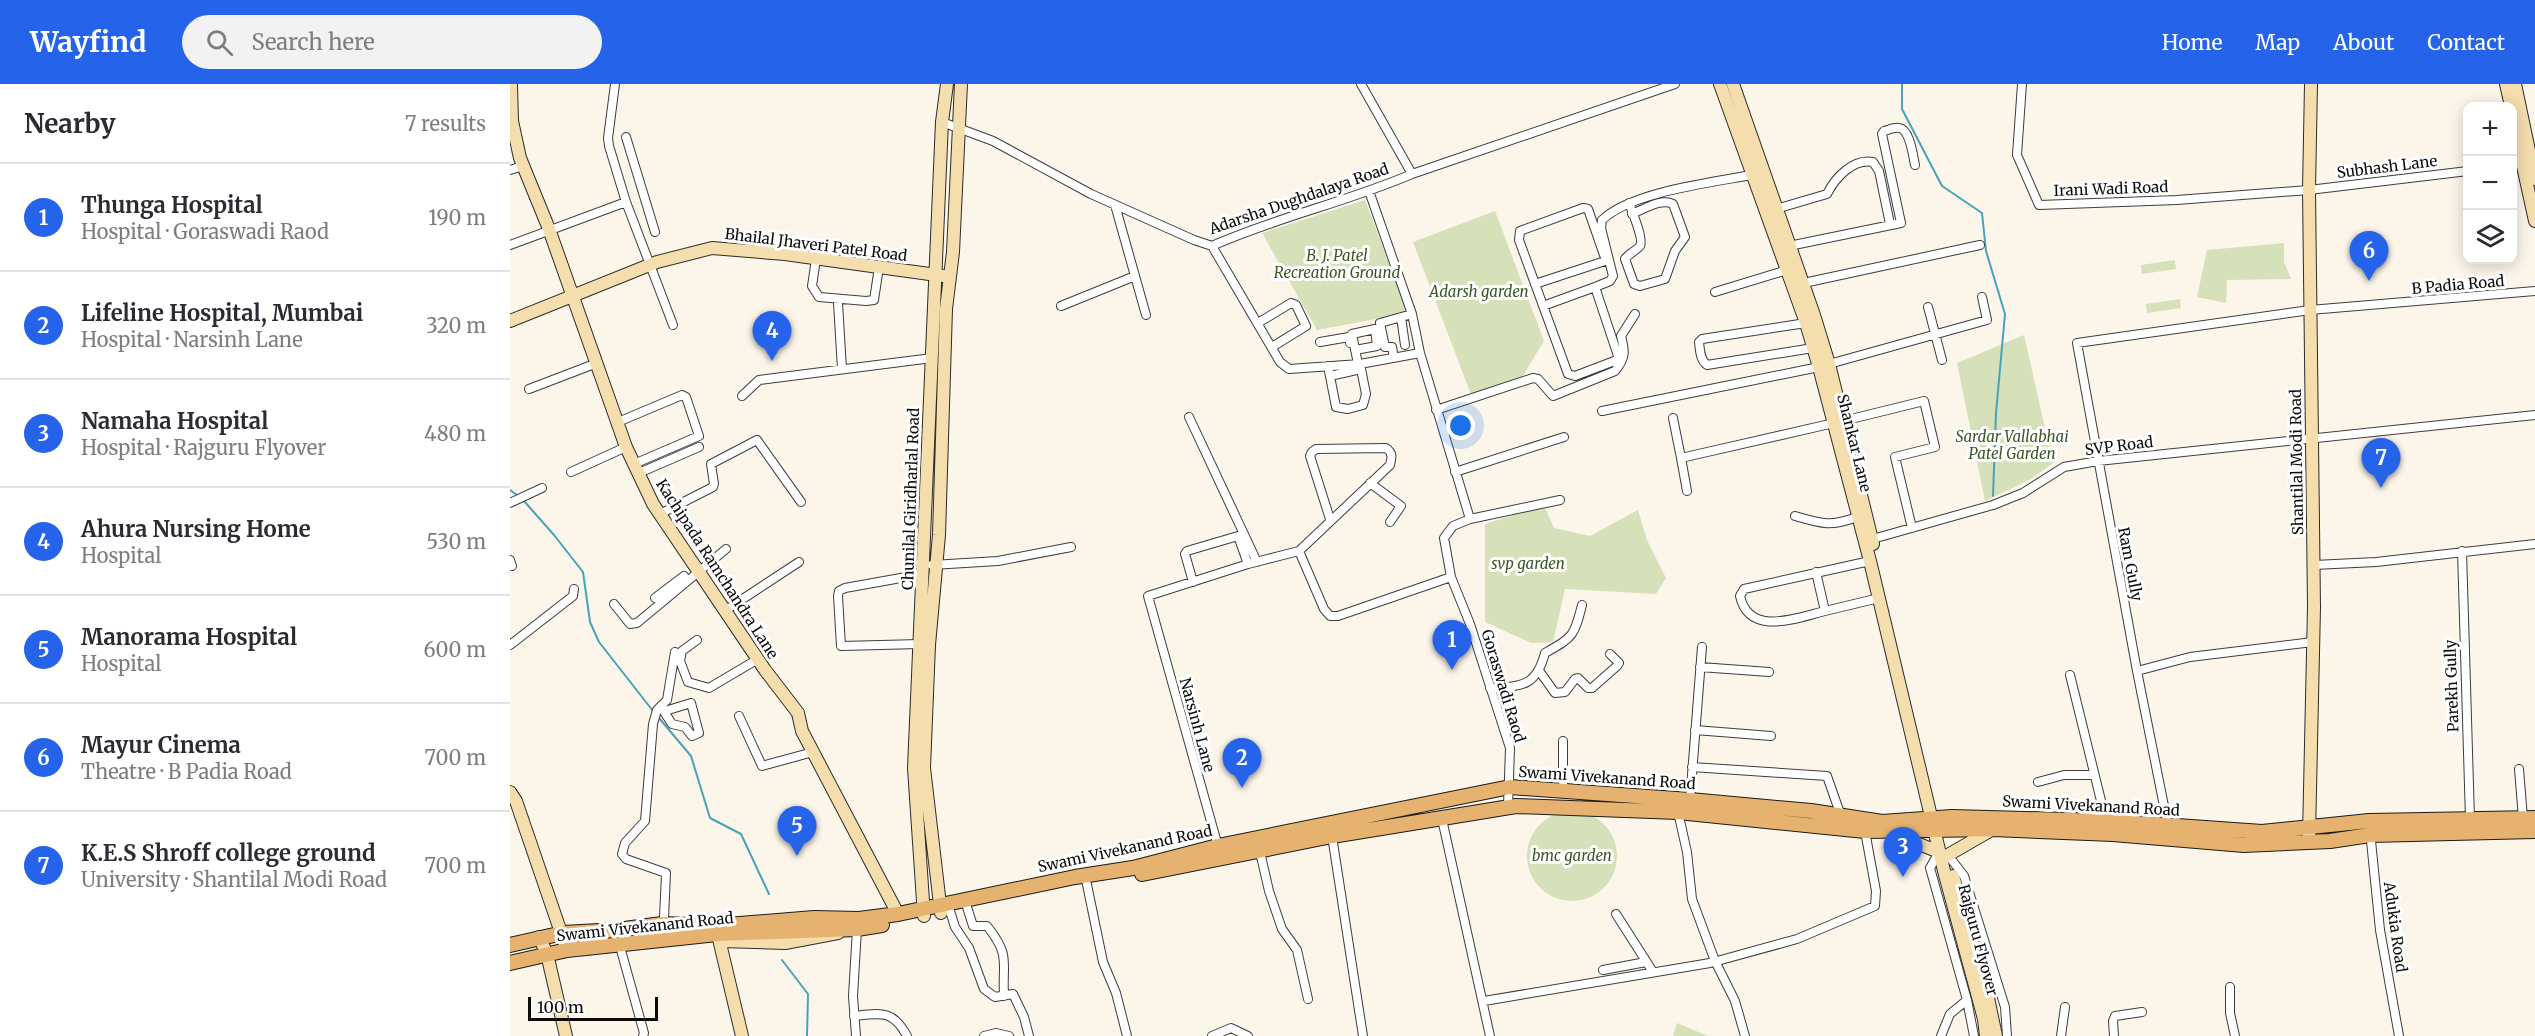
<!DOCTYPE html>
<meta charset="utf-8">
<style>
:root{--surface:#fff;--page:#f2f2f3;--text:#2b2b33;--muted:#7c7c81;--line:#e1e1e2;--accent:#2563eb}
body{margin:0;font-family:Merriweather,serif;background:var(--page);color:var(--text)}
.controls{position:absolute;right:18px;top:18px;display:grid;overflow:hidden;border-radius:12px;box-shadow:0 3px 15px #0003}
.controls button{width:54px;height:54px;display:grid;place-items:center;padding:0;border:0;border-bottom:2px solid var(--line);background:var(--surface);color:var(--text);font:30px sans-serif}
.scale{position:absolute;left:18px;bottom:15px;width:130px;box-sizing:border-box;padding-left:6px;border:3px solid #0a0a0a;border-top:0;font-size:16px;line-height:21px;white-space:nowrap;color:#0a0a0a;-webkit-text-stroke:4px #fff;paint-order:stroke}
.you{position:absolute;left:951px;top:342px;width:21px;height:21px;margin:-15px;border:4px solid #fff;border-radius:50%;background:#1a73e8;box-shadow:0 0 0 9px #1a73e833}
.badge{display:grid;place-items:center;width:39px;height:39px;border-radius:50%;background:var(--accent);color:#fff;font-size:20px;font-weight:700}
.pin{position:absolute;translate:-50% -50px;filter:drop-shadow(0 2px 3px #0008)}
.pin::after{content:'';position:absolute;top:32px;width:21px;height:18px;background:inherit;clip-path:polygon(0 0,100% 0,50% 100%)}
.list{margin:0;padding:0;list-style:none}
h2{display:flex;justify-content:space-between;align-items:center;height:78px;margin:0;padding:0 24px;font-size:26px}
h2 small{font-size:20px;font-weight:400;color:var(--muted)}
.list li{display:grid;grid-template-columns:39px 1fr auto;gap:18px;align-items:center;box-sizing:border-box;height:108px;padding:0 24px;border-top:2px solid var(--line)}
.list b{display:block;font-size:22px;white-space:nowrap}
.list p{margin:0;font-size:20px;white-space:nowrap;color:var(--muted)}
.list em{font-size:20px;font-style:normal;color:var(--muted)}
.icon{flex:none;width:33px;height:33px;fill:none;stroke:currentColor;stroke-width:2;stroke-linecap:round;stroke-linejoin:round}
.map{position:relative;flex:none;width:2025px;height:952px;overflow:hidden}
header{display:flex;align-items:center;gap:36px;box-sizing:border-box;height:84px;padding:0 30px;background:var(--accent);color:#fff}
header strong{font-size:28px}
nav{display:flex;gap:33px;margin-inline-start:auto;font-size:21px}
.search{width:420px;height:54px;background:var(--page);display:flex;align-items:center;gap:15px;box-sizing:border-box;padding:0 21px;border-radius:33px;color:var(--muted);font-size:22px}
main{display:flex}
aside{flex:1;background:var(--surface)}
.map>svg:first-child{display:block}
</style>
<header>
<strong>Wayfind</strong>
<div class="search"><svg class="icon" aria-label="search" viewBox="0 0 24 24"><circle cx="10" cy="10" r="6"/><path d="M15 15l6 6"/></svg>Search here</div>
<nav><a>Home</a><a>Map</a><a>About</a><a>Contact</a></nav>
</header>
<main>
<aside>
<h2>Nearby<small>7 results</small></h2>
<ul class="list">
<li><span class="badge">1</span><div><b>Thunga Hospital</b><p>Hospital · Goraswadi Raod</p></div><em>190 m</em></li>
<li><span class="badge">2</span><div><b>Lifeline Hospital, Mumbai</b><p>Hospital · Narsinh Lane</p></div><em>320 m</em></li>
<li><span class="badge">3</span><div><b>Namaha Hospital</b><p>Hospital · Rajguru Flyover</p></div><em>480 m</em></li>
<li><span class="badge">4</span><div><b>Ahura Nursing Home</b><p>Hospital</p></div><em>530 m</em></li>
<li><span class="badge">5</span><div><b>Manorama Hospital</b><p>Hospital</p></div><em>600 m</em></li>
<li><span class="badge">6</span><div><b>Mayur Cinema</b><p>Theatre · B Padia Road</p></div><em>700 m</em></li>
<li><span class="badge">7</span><div><b>K.E.S Shroff college ground</b><p>University · Shantilal Modi Road</p></div><em>700 m</em></li>
</ul>
</aside>
<div class="map">
<svg width="2025" height="952" viewBox="0 0 2025 952">
<rect width="100%" height="100%" fill="#fcf5ea"/>
<path fill="#d6e1b9" d="M855,116L898,229L807,246L752,149Z
M985,127L1034,257L1011,295L962,313L903,158Z
M1774,159V178L1781,195L1717,196L1716,219L1687,213L1697,166Z
M1665,176L1666,185L1632,190L1631,181Z
M1670,215L1671,224L1637,229L1636,220Z
M1514,251L1543,379L1521,395L1475,417L1447,279Z
M1034,421L1044,444L1080,452L1128,426L1137,456L1156,494L1146,510L1055,505L1043,558L1021,559L975,538V440Z
M1017 772a45 45 0 1 1 90 0a45 45 0 1 1-90 0Z
M1167,939L1198,952H1163Z"/>
<g fill="none" stroke-linecap="round" stroke-linejoin="round">
<path stroke="#46a3ba" stroke-width="2" d="M1392,0V25L1432,102L1472,129L1476,167L1495,230L1486,329L1483,412
M0,406L10,413
M14,417L44,451L73,488L80,538L89,558L143,627
M149,634L181,672L200,734L231,750L259,810
M272,876L298,910L297,952"/>
<defs>
<path id="street" d="M105,0L98,54L99,62L116,118L163,241
M851,0L902,90
M1512,0L1507,71L1529,121L1667,116L1799,106L1958,87
M432,38L483,57L581,110L684,156L702,162C767,133 837,118 902,90L1165,0
M116,53L145,148
M0,86L13,82
M859,107L902,230L910,269
M1119,119C1122,127 1134,156 1130,162C1126,167 1119,169 1115,175L1124,200L1130,202L1155,195L1165,167L1175,153L1163,120C1151,114 1134,125 1122,130
M605,121L636,231
M1266,125L1317,110C1325,94 1343,74 1363,78L1369,87L1380,140
M0,161L116,118
M702,162L770,278L779,285L850,280L910,269L960,435L943,442L934,454L941,493L828,532H820L814,525L789,467L738,480L638,512L709,766
M1279,162L1391,139L1372,50L1374,47C1378,46 1385,43 1389,44C1400,45 1403,72 1405,81
M306,175L302,202L309,213L356,217L364,216L369,183
M1025,200L1098,176L1094,171L1078,125L1073,124L1010,147L1009,156L1058,290L1065,292L1107,276L1108,272L1085,203L1100,197L1103,192L1091,144L1092,136C1122,107 1206,98 1247,90
M1289,200L1470,161
M1205,208L1277,186
M328,219L332,285
M551,222L625,192
M1033,222L1085,203
M1418,223L1432,276
M891,233L895,261
M748,239L781,219L786,221L796,242L762,263
M1296,239L1192,255L1189,258C1190,266 1190,276 1197,281L1303,264
M810,258L839,253L840,259
M845,266L867,262L865,245L842,250C844,260 846,270 848,280
M884,274L882,263H875L870,239L902,230
M1319,280L1477,236L1472,213
M818,282L826,323L838,325L853,321L856,310L850,280
M820,292L851,285
M19,305L87,279
M232,312L249,296L422,274
M926,326L1023,294L1028,295L1043,312L1105,287C1116,274 1115,267 1111,252L1125,230
M1092,327L1309,283
M679,333L747,478
M1163,334L1171,374L1324,339
M1333,337L1414,317L1425,363L1385,373L1402,444
M108,338L165,314L172,311L176,313L189,352L124,380
M1171,374L1177,407
M61,388L116,363
M945,388L1054,353
M129,389L189,363
M860,399L891,422L880,438
M0,419L32,404
M150,430L203,403L204,400L201,380L247,356L291,418
M1285,432C1312,440 1320,443 1347,433
M960,435L1050,416
M1359,456L1483,421L1513,409L1554,383L1588,377L2025,331
M789,467L880,381C882,373 883,369 876,364L806,365L802,368L800,372L820,435
M1952,467L1960,735
M0,476L2,482
M422,481L488,477L561,463
M1804,481L1866,478L2025,460
M1306,488L1315,527C1286,534 1239,553 1230,512L1234,505L1360,477
M941,493L960,540L1000,664L998,723
M683,498L675,470L677,467L728,452L738,480
M145,514L174,492
M104,520L120,540L127,539L216,465
M216,526L289,478
M1315,527L1369,514
M187,556L172,567L170,577L178,598L199,604L248,575
M410,560L331,562L328,512L329,507L335,504L413,490
M0,561L63,512L64,505
M1190,583L1259,588
M1627,587L1680,573L1803,558
M1030,588L1045,609L1055,608L1065,595L1068,594L1078,604H1082L1107,582L1109,579L1100,570
M1560,591L1596,737
M980,604C1012,602 1026,603 1035,569C1063,553 1064,553 1072,521
M151,623L162,640L175,643L182,652L189,649L181,619L155,627
M229,632L252,682L303,668
M1185,646L1261,652
M1182,683L1317,692L1331,732
M2009,685L2013,734
M1528,698L1554,691H1584
M1053,707V657
M1180,716L1192,563
M1168,728L1177,768L1182,815L1205,877L1225,917L1235,952
M932,735L980,952
M1859,737L1870,846L1889,952
M1658,742L1627,587L1567,259L1800,226L2025,207
M822,752L853,952
M750,768L759,807L772,845L787,866L798,915
M1429,768L1420,784L1457,916L1464,952
M1438,771L1454,792L1495,923L1497,952
M575,791L593,878L606,909L617,952
M457,823L463,842H477C501,872 492,877 494,912
M440,827L445,843L459,864L474,905L485,913L503,910L514,933L519,952
M1106,830L1143,888
M153,857L156,789L116,775L112,770L115,759L135,737L143,640L147,626L157,616L165,568
M109,859L134,949L133,952
M1093,886L1136,878
M1720,903V929L1725,952
M974,917L1200,879L1287,855L1365,822L1366,807L1355,747
M344,932C372,929 383,926 397,952
M346,952L343,912L347,845
M474,952L486,949L499,952
M702,952L721,944L738,952
M1431,952L1440,930L1457,916
M1551,952L1555,923
M1604,952L1603,937L1605,932L1632,928"/>
<path id="secondary" d="M1,0L2,37L10,74L39,145L116,363L143,420L255,586L288,629L292,647L388,830
M1210,0L1296,239L1309,283L1360,477L1435,791L1474,935L1476,952
M1223,0L1304,231L1319,280L1363,460
M1996,0L2001,22
M2005,0L2025,95
M2002,32L2025,137
M0,237L147,178L202,164L275,170L434,192
M0,708L6,717L57,866
M1379,748L1429,768
M1799,752L1804,523L1799,106L1801,0
M1438,771L1483,745
M1443,792L1477,909L1486,952
M431,829L414,684L419,561L429,451L436,225L443,168L451,0
M414,832L404,684L432,38L437,0
M208,851L232,952
M29,853L37,870L56,952
M210,857L275,859L328,849"/>
<path id="primary" d="M632,790L822,752L1006,722L1168,728L1355,747L1483,745L1603,750L1734,761L1820,757L1860,751L2025,747
M0,861L53,849L107,846L152,840L205,842L304,834L349,835L388,830L565,793L623,784L708,762L1000,703L1180,716L1301,727L1372,738L1442,733L1596,737L1752,748L1859,737L2025,734
M0,879L57,866L207,850L347,845L372,841"/>
</defs>
<use href="#street" stroke="#3d3d3d" stroke-width="10"/>
<use href="#secondary" stroke="#2c2c2c" stroke-width="14"/>
<use href="#primary" stroke="#1b1b1b" stroke-width="16"/>
<use href="#street" stroke="#fff" stroke-width="8"/>
<use href="#secondary" stroke="#f4dead" stroke-width="12"/>
<use href="#primary" stroke="#e6b270" stroke-width="14"/>
</g>
<g text-anchor="middle" stroke-width="6" stroke-linejoin="round" paint-order="stroke">
<g font-size="15" fill="#0a0a0a" stroke="#fff">
<text transform="translate(1877 83) rotate(-7)" y="5">Subhash Lane</text>
<text transform="translate(1601 105) rotate(-2)" y="5">Irani Wadi Road</text>
<text transform="translate(789 115) rotate(-19)" y="5">Adarsha Dughdalaya Road</text>
<text transform="translate(306 161) rotate(7)" y="5">Bhailal Jhaveri Patel Road</text>
<text transform="translate(1948 201) rotate(-5)" y="5">B Padia Road</text>
<text transform="translate(1344 359) rotate(76)" y="5">Shankar Lane</text>
<text transform="translate(1609 362) rotate(-7)" y="5">SVP Road</text>
<text transform="translate(1787 378) rotate(-91)" y="5">Shantilal Modi Road</text>
<text transform="translate(401 415) rotate(-88)" y="5">Chunilal Giridharlal Road</text>
<text transform="translate(1620 480) rotate(79)" y="5">Ram Gully</text>
<text transform="translate(207 485) rotate(57)" y="5">Kachipada Ramchandra Lane</text>
<text transform="translate(993 602) rotate(73)" y="5">Goraswadi Raod</text>
<text transform="translate(1942 602) rotate(-92)" y="5">Parekh Gully</text>
<text transform="translate(687 641) rotate(75)" y="5">Narsinh Lane</text>
<text transform="translate(1097 694) rotate(4)" y="5">Swami Vivekanand Road</text>
<text transform="translate(1581 722) rotate(3)" y="5">Swami Vivekanand Road</text>
<text transform="translate(615 765) rotate(-12)" y="5">Swami Vivekanand Road</text>
<text transform="translate(135 843) rotate(-6)" y="5">Swami Vivekanand Road</text>
<text transform="translate(1885 843) rotate(82)" y="5">Adukia Road</text>
<text transform="translate(1468 856) rotate(75)" y="5">Rajguru Flyover</text>
</g>
<g font-size="15" font-style="italic" fill="#395824" stroke="#fff">
<text x="827" y="177">B. J. Patel<tspan x="827" dy="17">Recreation Ground</tspan></text>
<text x="969" y="213">Adarsh garden</text>
<text x="1502" y="358">Sardar Vallabhai<tspan x="1502" dy="17">Patel Garden</tspan></text>
<text x="1018" y="485">svp garden</text>
<text x="1062" y="777">bmc garden</text>
</g>
</g>
</svg>
<div class="controls">
<button>+</button>
<button>−</button>
<button><svg class="icon" aria-label="layers" viewBox="0 0 24 24"><path d="M12 4l9 5-9 5-9-5zM3 14l9 5 9-5"/></svg></button>
</div>
<div class="scale">100 m</div>
<div class="you"></div>
<div class="pin badge" style="left:942px;top:586px">1</div>
<div class="pin badge" style="left:732px;top:704px">2</div>
<div class="pin badge" style="left:1393px;top:793px">3</div>
<div class="pin badge" style="left:262px;top:277px">4</div>
<div class="pin badge" style="left:287px;top:772px">5</div>
<div class="pin badge" style="left:1859px;top:197px">6</div>
<div class="pin badge" style="left:1871px;top:404px">7</div>
</div>
</main>
